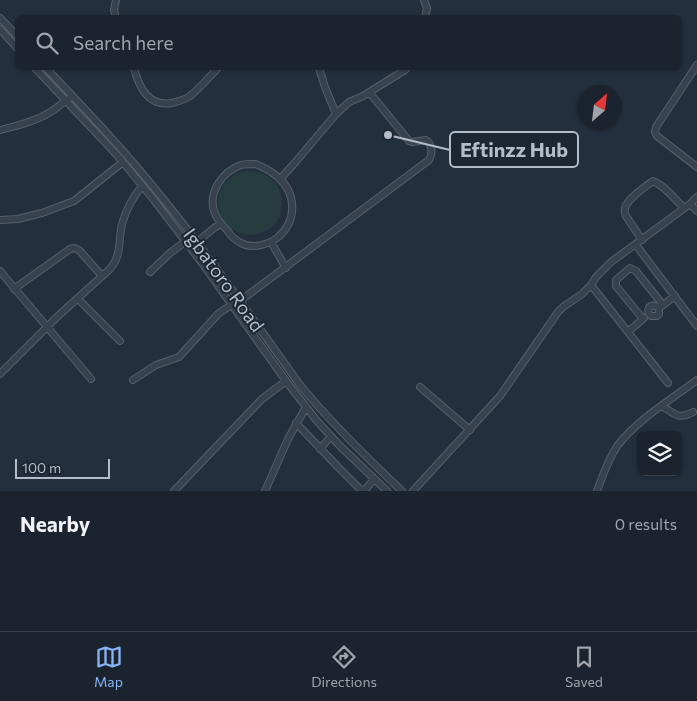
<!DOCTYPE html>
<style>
:root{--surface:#1b232e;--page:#242b36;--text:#f1f3f6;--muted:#a0a4aa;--line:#39404a;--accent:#8ab4f8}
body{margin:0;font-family:Commissioner,sans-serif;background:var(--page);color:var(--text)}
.controls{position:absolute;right:15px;bottom:15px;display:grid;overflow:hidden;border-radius:8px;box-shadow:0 1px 4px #0004}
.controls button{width:45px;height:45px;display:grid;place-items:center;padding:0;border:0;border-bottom:1px solid var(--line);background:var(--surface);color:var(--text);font:25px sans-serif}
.compass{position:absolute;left:577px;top:85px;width:45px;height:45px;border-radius:50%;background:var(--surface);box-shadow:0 1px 4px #0004;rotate:28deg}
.scale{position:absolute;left:15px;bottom:12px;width:95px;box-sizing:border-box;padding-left:5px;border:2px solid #b4bcc9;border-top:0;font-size:14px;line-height:18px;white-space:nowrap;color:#b4bcc9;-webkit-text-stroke:4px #1d2633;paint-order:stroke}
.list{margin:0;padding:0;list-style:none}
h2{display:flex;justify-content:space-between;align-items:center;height:65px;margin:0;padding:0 20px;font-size:21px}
h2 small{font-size:16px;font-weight:400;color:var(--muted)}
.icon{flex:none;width:28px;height:28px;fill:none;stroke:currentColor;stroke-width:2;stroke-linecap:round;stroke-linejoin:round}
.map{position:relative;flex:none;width:697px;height:491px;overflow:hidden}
.search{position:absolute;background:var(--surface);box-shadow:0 1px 4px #0004;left:15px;right:15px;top:15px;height:55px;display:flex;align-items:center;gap:12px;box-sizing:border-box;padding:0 18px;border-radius:8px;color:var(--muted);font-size:19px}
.sheet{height:140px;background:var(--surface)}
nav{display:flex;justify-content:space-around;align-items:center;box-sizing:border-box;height:70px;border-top:1px solid var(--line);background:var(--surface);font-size:14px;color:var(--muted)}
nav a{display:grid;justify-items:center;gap:2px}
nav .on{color:var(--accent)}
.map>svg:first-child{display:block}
</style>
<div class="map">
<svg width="697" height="491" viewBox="0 0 697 491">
<rect width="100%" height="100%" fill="#242f3e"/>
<path fill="#263c3f" d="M218 203a32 32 0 1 1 64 0a32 32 0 1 1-64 0Z"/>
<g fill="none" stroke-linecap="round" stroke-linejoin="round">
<defs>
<path id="minor" d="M424,0L427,8L425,18
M0,18L18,37
M116,18L114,10L116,0
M0,29L18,49
M697,65L656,127L655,132L657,136L697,167
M35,68L117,155L154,200L202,263L286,381L317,421L339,445L387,491
M46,68C85,109 124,150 160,195C210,256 254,321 300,385C331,423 366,457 402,491
M134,68C139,87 148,107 172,103C178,101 185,100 190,96C200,88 209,77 218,68
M319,68L325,87L336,114
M0,130C17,126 37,121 52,111C58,107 63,102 69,99
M256,164C264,168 272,171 279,178C297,195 297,222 277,238C268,245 251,249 241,243C235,240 230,235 227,230C222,225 216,218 214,211C208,192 223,171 241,165C245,164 251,164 256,164Z
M280,179L293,165L336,114L349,102L363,96L405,70L407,68
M690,204L697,211
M0,220L18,219L42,213L74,201L123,162
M642,240L626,216C625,213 624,211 625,208C628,198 645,187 653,181C665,186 675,199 684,208
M197,242L214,228L221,224
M271,242L286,268
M636,245L697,326
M0,271L91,379
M150,272L170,253L186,241
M591,285L668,383
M14,289L70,249L74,248L79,250L102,276
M78,299L120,341
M240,301L429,160C433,154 432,144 426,140L412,142L409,141L369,92
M649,314L651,316H657L659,314V308L675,296
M649,314C646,306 653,303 659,308
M643,319L616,286V280L630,268L636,271L663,305
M628,332L644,318
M0,374L58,316L110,269C122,255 118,241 122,224C126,210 133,197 142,186
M133,380L156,365L179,357L218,314L231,305
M420,387L470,430
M662,406C675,414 678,420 693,412
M296,423L339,468L362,491
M320,449L331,436
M174,491L262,399L286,381
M265,491L288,439L306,407
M364,491L374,479
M413,491L500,396L558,312L563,307L582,294L591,285L596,277L611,262L690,204L697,197
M597,491C603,475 608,459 618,445C637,420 672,399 697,380"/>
</defs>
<use href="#minor" stroke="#565f6c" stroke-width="8"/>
<use href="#minor" stroke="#38414e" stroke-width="6"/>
</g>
<g text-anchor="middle" stroke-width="4" stroke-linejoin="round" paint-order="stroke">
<g font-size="19" fill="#b4bcc9" stroke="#1d2633">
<text transform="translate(224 280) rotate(54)" y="7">Igbatoro Road</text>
</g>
</g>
<path fill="none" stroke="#b4bcc9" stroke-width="2" d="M388 135L450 150"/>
<circle fill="#b4bcc9" stroke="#1d2633" stroke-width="2" cx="388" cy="135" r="5"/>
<rect fill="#1d2633" stroke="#b4bcc9" stroke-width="2" x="450" y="132" width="128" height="35" rx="5"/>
<g font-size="20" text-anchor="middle" font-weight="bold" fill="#b4bcc9">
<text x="514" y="157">Eftinzz Hub</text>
</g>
</svg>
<div class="controls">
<button><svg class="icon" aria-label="layers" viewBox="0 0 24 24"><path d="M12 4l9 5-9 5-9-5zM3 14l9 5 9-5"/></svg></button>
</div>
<svg class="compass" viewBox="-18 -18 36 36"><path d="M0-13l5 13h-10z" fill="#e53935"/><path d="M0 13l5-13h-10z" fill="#a0a4aa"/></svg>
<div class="scale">100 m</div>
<div class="search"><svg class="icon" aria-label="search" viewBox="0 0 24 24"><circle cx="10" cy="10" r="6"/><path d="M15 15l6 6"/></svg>Search here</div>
</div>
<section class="sheet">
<h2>Nearby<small>0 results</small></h2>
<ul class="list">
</ul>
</section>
<nav>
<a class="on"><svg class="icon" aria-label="map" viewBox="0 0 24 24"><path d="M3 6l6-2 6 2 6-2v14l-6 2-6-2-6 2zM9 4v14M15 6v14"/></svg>Map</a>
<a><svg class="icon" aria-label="directions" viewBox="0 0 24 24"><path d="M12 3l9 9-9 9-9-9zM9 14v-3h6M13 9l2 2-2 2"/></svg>Directions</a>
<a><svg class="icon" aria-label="saved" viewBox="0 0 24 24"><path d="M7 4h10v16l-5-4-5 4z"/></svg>Saved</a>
</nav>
